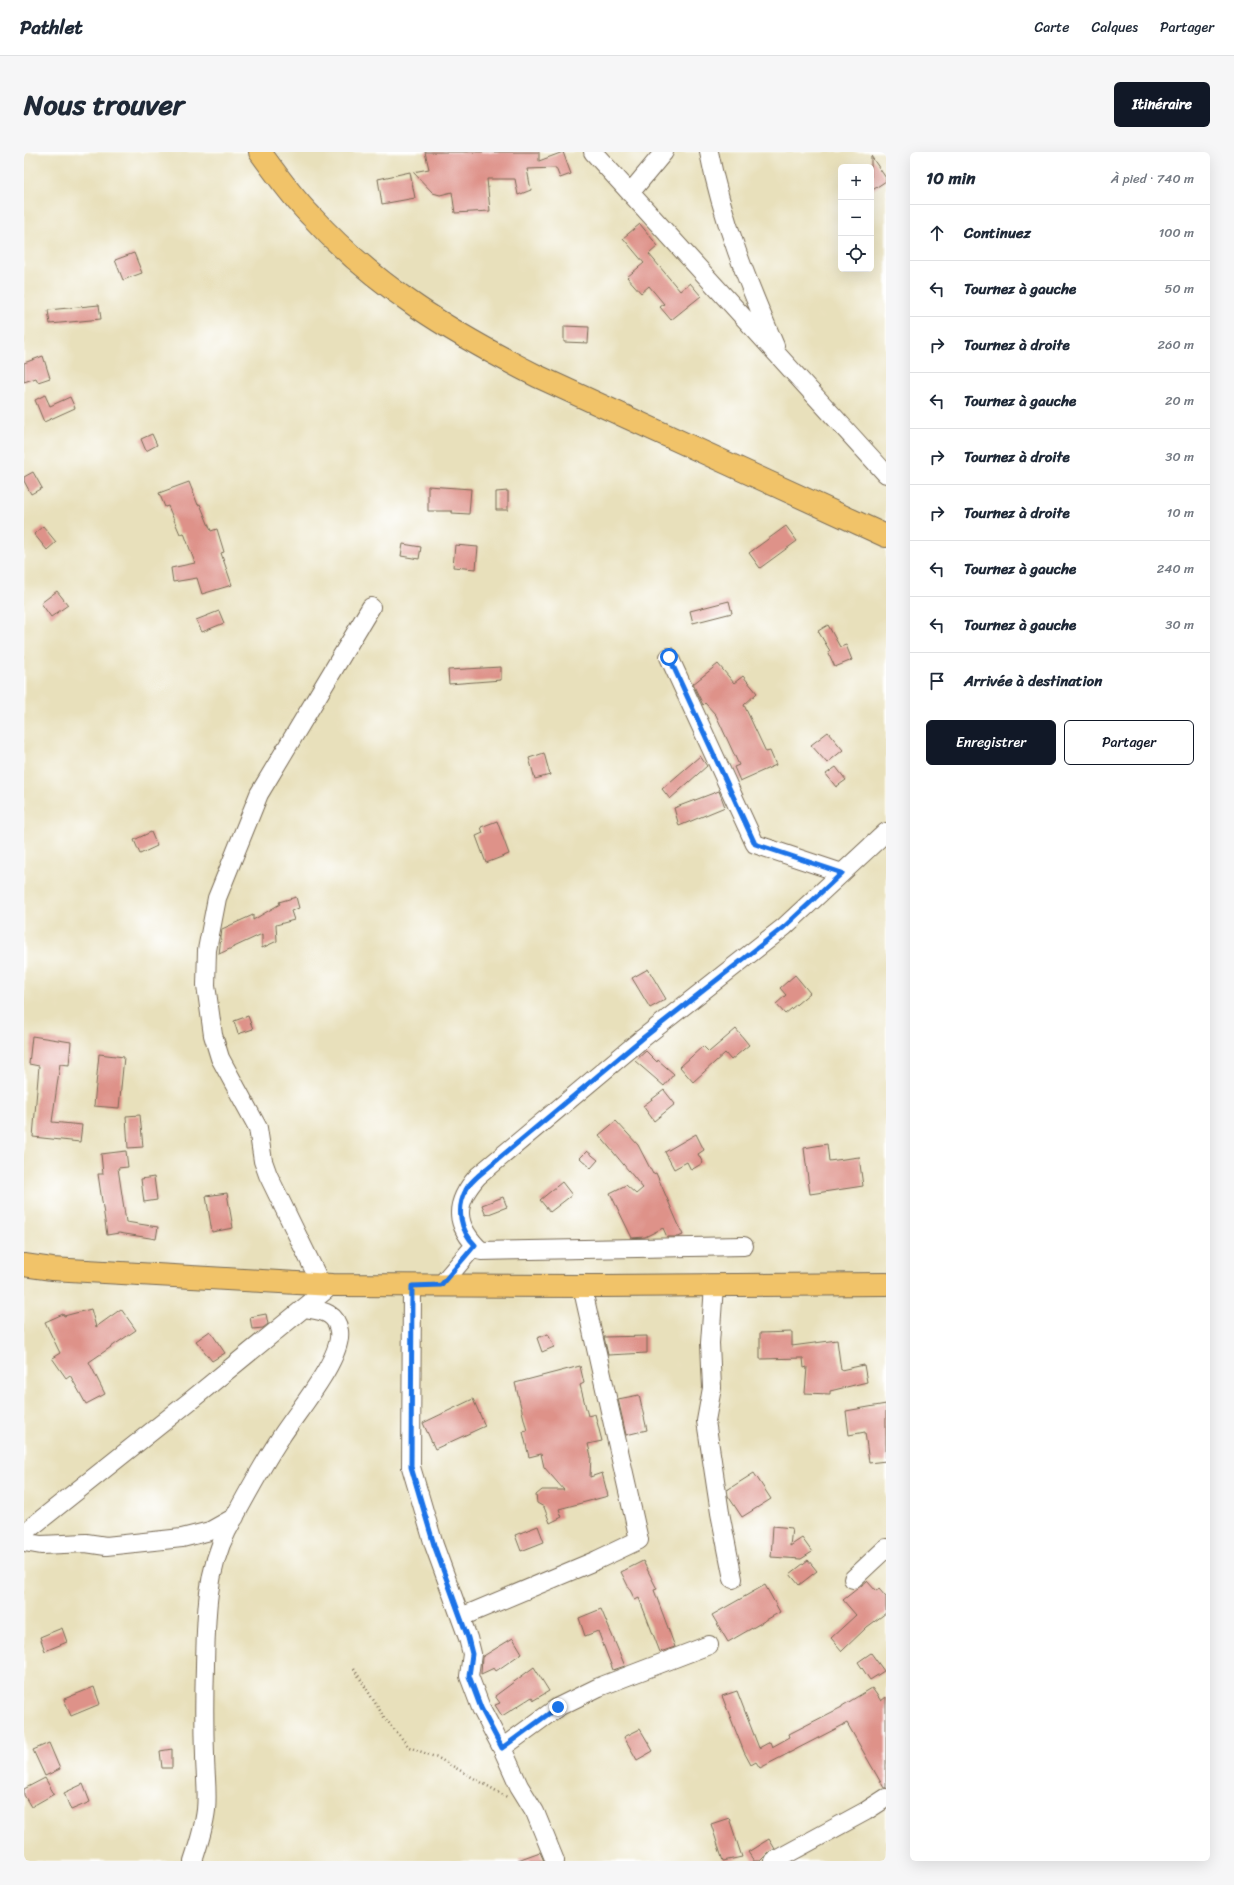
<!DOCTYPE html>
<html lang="fr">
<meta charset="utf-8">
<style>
:root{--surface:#fff;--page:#f6f6f7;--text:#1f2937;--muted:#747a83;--line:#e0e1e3;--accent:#111827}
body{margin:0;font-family:Sriracha,sans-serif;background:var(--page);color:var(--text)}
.controls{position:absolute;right:12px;top:12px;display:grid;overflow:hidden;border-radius:6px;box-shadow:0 4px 16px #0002}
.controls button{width:36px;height:36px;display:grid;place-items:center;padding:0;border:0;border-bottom:1px solid var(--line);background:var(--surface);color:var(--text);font:20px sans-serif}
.stop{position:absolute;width:12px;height:12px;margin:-9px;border:3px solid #1a73e8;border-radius:50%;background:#fff}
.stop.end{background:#1a73e8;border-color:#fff;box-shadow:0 1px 4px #0008}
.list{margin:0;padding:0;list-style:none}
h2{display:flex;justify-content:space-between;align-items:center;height:52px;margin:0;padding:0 16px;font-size:17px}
h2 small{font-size:13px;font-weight:400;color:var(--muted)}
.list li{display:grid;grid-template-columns:26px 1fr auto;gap:12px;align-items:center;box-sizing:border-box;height:56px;padding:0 16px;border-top:1px solid var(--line)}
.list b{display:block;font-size:15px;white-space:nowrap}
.list em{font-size:13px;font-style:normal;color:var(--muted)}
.actions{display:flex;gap:8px;padding:12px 16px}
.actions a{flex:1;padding:9px 0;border:1px solid var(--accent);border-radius:6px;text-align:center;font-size:14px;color:var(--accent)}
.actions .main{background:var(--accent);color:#fff}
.icon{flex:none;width:22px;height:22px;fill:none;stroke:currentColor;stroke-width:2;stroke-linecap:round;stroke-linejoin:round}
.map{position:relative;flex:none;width:862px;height:1709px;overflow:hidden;border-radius:6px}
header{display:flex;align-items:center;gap:24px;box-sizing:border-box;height:56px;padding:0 20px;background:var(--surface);border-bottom:1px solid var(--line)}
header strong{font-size:19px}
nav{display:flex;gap:22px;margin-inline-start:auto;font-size:14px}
.intro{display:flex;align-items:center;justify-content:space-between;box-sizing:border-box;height:96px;padding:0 24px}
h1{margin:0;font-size:28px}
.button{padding:10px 18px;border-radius:6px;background:var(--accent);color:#fff;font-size:14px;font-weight:700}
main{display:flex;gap:24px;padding:0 24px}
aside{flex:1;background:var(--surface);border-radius:6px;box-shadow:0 4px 16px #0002}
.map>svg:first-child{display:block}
</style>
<header>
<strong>Pathlet</strong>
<nav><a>Carte</a><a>Calques</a><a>Partager</a></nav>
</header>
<div class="intro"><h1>Nous trouver</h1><a class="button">Itinéraire</a></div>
<main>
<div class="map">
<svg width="862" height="1709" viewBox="0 0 862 1709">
<rect width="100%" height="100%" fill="#fff"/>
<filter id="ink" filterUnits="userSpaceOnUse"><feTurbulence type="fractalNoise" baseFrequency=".025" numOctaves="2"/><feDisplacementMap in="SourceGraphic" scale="8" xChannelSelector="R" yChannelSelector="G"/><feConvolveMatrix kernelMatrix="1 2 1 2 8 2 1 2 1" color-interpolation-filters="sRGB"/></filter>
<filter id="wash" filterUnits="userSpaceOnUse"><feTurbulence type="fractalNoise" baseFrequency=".012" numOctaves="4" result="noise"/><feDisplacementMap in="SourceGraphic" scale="16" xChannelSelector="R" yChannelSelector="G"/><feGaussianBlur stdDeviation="0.9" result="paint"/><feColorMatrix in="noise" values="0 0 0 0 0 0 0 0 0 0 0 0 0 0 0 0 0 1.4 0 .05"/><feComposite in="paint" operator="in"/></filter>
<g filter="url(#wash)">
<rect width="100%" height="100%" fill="#e8e0bb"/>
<g id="blocks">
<path fill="#de9289" d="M401,0H515V9L539,0L547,22L536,26L532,16L503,17L507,38L494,43L491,27H463L466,59L431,61L428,40L416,43L409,41L389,20L405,17Z
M847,4L862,26V29L847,39Z
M386,20L391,46L358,52L354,27Z
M616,72L634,94L625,102L656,139L666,131L677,144L647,168L636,155L640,152L625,134L617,141L603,125L620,111L599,86Z
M110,101L118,121L99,128L91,108Z
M75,153L77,167L26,172L24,158Z
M540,174L565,175L564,191L540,190Z
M19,204L26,226L14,230L12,226L0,230V211Z
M21,243L26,254L46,245L51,256L20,270L11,248Z
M128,282L133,293L122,299L117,287Z
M9,320L18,336L7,342L0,329V325Z
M165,330L174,353L176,352L187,379L193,377L200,400L197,401L208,433L178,442L173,426L149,430L147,416L171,411L160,381L156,382L144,354L141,355L135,341Z
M404,334L447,337L445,362L428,361V359H404Z
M484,339V358H472V340Z
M19,374L32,390L23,398L10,382Z
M762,374L773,389L736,416L725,401Z
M379,392L397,395L395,407L377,404Z
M431,393L454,395L452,417L429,415Z
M33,439L44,453L27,465L17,451Z
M705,449L708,461L669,471L666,459Z
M195,459L200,471L178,480L172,468Z
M804,473L816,495L822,493L828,508L811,515L804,500L806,499L794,479Z
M694,512L710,531L719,524L733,541L720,553L742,600L746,599L752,613L716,629L710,615L715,613L692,563L681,551L679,553L669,532Z
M477,515V528L425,532L424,518Z
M804,580L819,598L803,611L787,593Z
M520,601L526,623L511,627L505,606Z
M676,604L683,614L646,647L638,637Z
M812,615L822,628L812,635L802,622Z
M695,639L701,655L655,674L650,656Z
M473,669L485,702L462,711L452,684L459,681L457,675Z
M127,680L133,694L116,702L110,688Z
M272,745L275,756L267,759L270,768L252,773L253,789L238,796V782L195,802L198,777L229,763V768L256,752L255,750Z
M624,817L642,847L626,856L608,826Z
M771,823L786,841L761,862L752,852L762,843L756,836Z
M224,864L229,877L214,882L210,869Z
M712,877L725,893L707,908L701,901L669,930L656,915L679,894L685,900Z
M8,884L47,890L45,913L36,912L28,970L58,973L56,990L9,985L15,914L5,912Z
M622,899L633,910L634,908L650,922L640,934L611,909Z
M75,902L100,905L95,956L70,954Z
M640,938L651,952L630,969L619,954Z
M116,963L119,995L104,996L102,964Z
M592,969L614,993L629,1022L632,1021L659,1083L654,1085H643L639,1076L621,1085L608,1086L586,1041L602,1033L612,1042L619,1036L575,983Z
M672,982L680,998L674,1002L679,1011L667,1018L663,1010L650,1017L641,1000Z
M803,992L805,1009L835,1005L839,1034L786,1042L780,996Z
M102,999L104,1015L94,1016L102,1070L134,1075L132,1087L95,1081L83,1083L74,1022H79L77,1002Z
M563,999L574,1008L567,1016L556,1006Z
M130,1025L133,1048L120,1050L117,1027Z
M538,1030L548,1043L526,1060L516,1048Z
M203,1041L209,1076L188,1080L182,1044Z
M479,1045L483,1055L462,1063L458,1053Z
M67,1157L72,1175L97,1157L112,1178L65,1210L81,1242L62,1252L46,1223L42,1226L28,1206L36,1201L21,1170L39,1162L40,1164Z
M242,1162L244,1172L239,1176L228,1177L226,1165Z
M186,1179L201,1201L188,1209L172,1189Z
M768,1180V1194L813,1188L817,1218L840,1213L843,1230L806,1239V1242L781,1241L783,1215L780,1216L779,1206L736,1207V1181Z
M524,1182L530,1195L518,1200L513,1186Z
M623,1184V1201L584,1203L580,1185Z
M556,1214L560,1231L556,1233L564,1264L571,1262L578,1289L564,1292L567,1304L566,1325L578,1321L584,1344L535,1357L538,1365L526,1371L520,1355L513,1351L512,1343L518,1338H540L520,1315L517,1302L505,1305L499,1280L503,1279L491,1231Z
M615,1243L623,1278L602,1283L594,1247Z
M449,1247L461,1274L411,1297L399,1271Z
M862,1252V1309L845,1311L841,1280L825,1283L822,1259Z
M730,1321L747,1347L718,1365L704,1344L703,1338Z
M514,1374L520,1390L497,1399L491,1383Z
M749,1374L768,1376L766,1394L778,1386L788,1400L777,1407L747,1405Z
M784,1408L793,1419L775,1433L766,1422Z
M619,1409L633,1437L630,1438L651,1495L636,1500L615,1446L611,1448L597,1420Z
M843,1429L852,1439L855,1437L862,1445V1461L843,1475L818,1499L807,1486L832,1463L819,1448Z
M741,1433L756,1460L704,1490L688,1463Z
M577,1457L601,1514L589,1518L574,1479L561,1484L555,1466Z
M38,1476L43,1490L21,1499L16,1485Z
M489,1486L498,1501L472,1519L470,1516L457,1522L458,1505Z
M847,1501L860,1519L846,1528L834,1510Z
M510,1515L525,1539L510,1548L508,1545L478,1564L471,1553L476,1551L471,1544Z
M70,1535L76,1552L47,1564L40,1547Z
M848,1536L857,1549L862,1545V1636H860L823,1571L736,1616L732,1610L727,1613L720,1600L698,1544L713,1539L735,1596L746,1590L748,1595L766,1585L765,1582L818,1555V1554Z
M616,1577L629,1599L613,1608L600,1585Z
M25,1591L36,1617L21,1624L9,1598Z
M148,1597V1616H138L136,1599Z
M21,1626L30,1642L7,1655L0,1643V1637Z
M59,1632L66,1650L47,1658L40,1641Z
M705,1666L718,1705L699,1709L687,1672Z
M745,1687L751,1697L745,1700L736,1709H730L724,1700Z
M516,1700L520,1709H494V1708Z"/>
</g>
</g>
<g filter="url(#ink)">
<use href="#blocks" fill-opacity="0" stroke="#786a55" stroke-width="1"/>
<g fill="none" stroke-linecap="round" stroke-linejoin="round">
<defs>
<path id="minor" d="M569,0L862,322
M685,0C698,68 724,131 751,194
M606,41L640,0
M645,505L731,692L818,721
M720,1094L457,1099C430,1073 429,1052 454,1024L619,886L760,775L862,680
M297,1132L244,1023L239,1009L234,976L196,906L189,883L182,833L183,798L193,746L235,642L347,455
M388,1133L387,1315L410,1393L444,1486L448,1502L445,1524L457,1556L478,1596L495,1634L511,1660L531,1709
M417,1133L451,1093
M690,1134L686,1191L688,1236L682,1269L696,1361L709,1427
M0,1381L166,1249L308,1133
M0,1390L17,1393L62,1391L82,1394L158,1386L186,1379L211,1365
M829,1427L862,1396
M437,1465L573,1408L615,1388L558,1134
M478,1596L534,1555L575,1535L685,1493
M169,1709C174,1694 180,1675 182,1658C184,1640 181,1621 181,1603C180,1573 180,1544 181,1514C182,1468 182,1420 203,1379C220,1347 237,1315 257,1285C272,1261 319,1206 315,1179C312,1159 296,1159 280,1156
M750,1709L842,1659L862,1646"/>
<path id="major" d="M236,0C252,22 268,45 287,64C352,135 428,181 513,224L862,384
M0,1113L28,1117L308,1133L574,1134L862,1132"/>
</defs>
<use href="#minor" stroke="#786a55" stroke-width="20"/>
<use href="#major" stroke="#786a55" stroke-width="24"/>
<path stroke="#786a55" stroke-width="2.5" stroke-dasharray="1 3" stroke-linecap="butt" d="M330,1517L360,1565L385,1595L416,1607L483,1645"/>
<use href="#minor" stroke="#fff" stroke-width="18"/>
<use href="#major" stroke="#f1c369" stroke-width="22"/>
</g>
</g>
<g fill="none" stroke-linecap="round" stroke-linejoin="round" filter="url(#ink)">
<path stroke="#1a73e8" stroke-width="5" d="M534,1555L478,1596L457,1556L445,1524L448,1502L444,1486L410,1393L387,1315L388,1134L417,1133L451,1093C436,1078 432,1057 442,1038C444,1033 450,1028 454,1024L619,886L760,775L818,721L731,692L645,505"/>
</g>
</svg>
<div class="controls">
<button>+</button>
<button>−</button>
<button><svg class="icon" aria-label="locate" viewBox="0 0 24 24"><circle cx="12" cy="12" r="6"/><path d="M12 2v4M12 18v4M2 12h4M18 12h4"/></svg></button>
</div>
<div class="stop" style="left:645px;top:505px"></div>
<div class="stop end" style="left:534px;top:1555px"></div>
</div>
<aside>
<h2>10 min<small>À pied · 740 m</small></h2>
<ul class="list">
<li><svg class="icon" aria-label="ahead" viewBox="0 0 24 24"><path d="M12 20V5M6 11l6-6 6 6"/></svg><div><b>Continuez</b></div><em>100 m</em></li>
<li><svg class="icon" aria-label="left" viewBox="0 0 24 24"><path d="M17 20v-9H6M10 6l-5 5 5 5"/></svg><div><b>Tournez à gauche</b></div><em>50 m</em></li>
<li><svg class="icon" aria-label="right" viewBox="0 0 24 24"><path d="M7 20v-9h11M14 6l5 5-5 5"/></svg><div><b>Tournez à droite</b></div><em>260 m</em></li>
<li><svg class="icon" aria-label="left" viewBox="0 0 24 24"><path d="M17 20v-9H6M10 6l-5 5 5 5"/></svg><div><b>Tournez à gauche</b></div><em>20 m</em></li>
<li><svg class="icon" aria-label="right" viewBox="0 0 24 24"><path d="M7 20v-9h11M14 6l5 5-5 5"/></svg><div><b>Tournez à droite</b></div><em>30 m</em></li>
<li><svg class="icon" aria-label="right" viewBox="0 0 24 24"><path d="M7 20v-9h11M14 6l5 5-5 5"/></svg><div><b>Tournez à droite</b></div><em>10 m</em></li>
<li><svg class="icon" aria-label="left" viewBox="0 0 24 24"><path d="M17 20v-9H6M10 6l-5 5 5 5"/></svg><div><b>Tournez à gauche</b></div><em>240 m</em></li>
<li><svg class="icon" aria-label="left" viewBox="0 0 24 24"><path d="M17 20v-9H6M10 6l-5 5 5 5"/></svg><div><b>Tournez à gauche</b></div><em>30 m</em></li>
<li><svg class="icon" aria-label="arrive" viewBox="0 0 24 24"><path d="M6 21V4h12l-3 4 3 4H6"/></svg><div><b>Arrivée à destination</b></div></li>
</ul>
<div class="actions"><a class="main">Enregistrer</a><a>Partager</a></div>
</aside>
</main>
